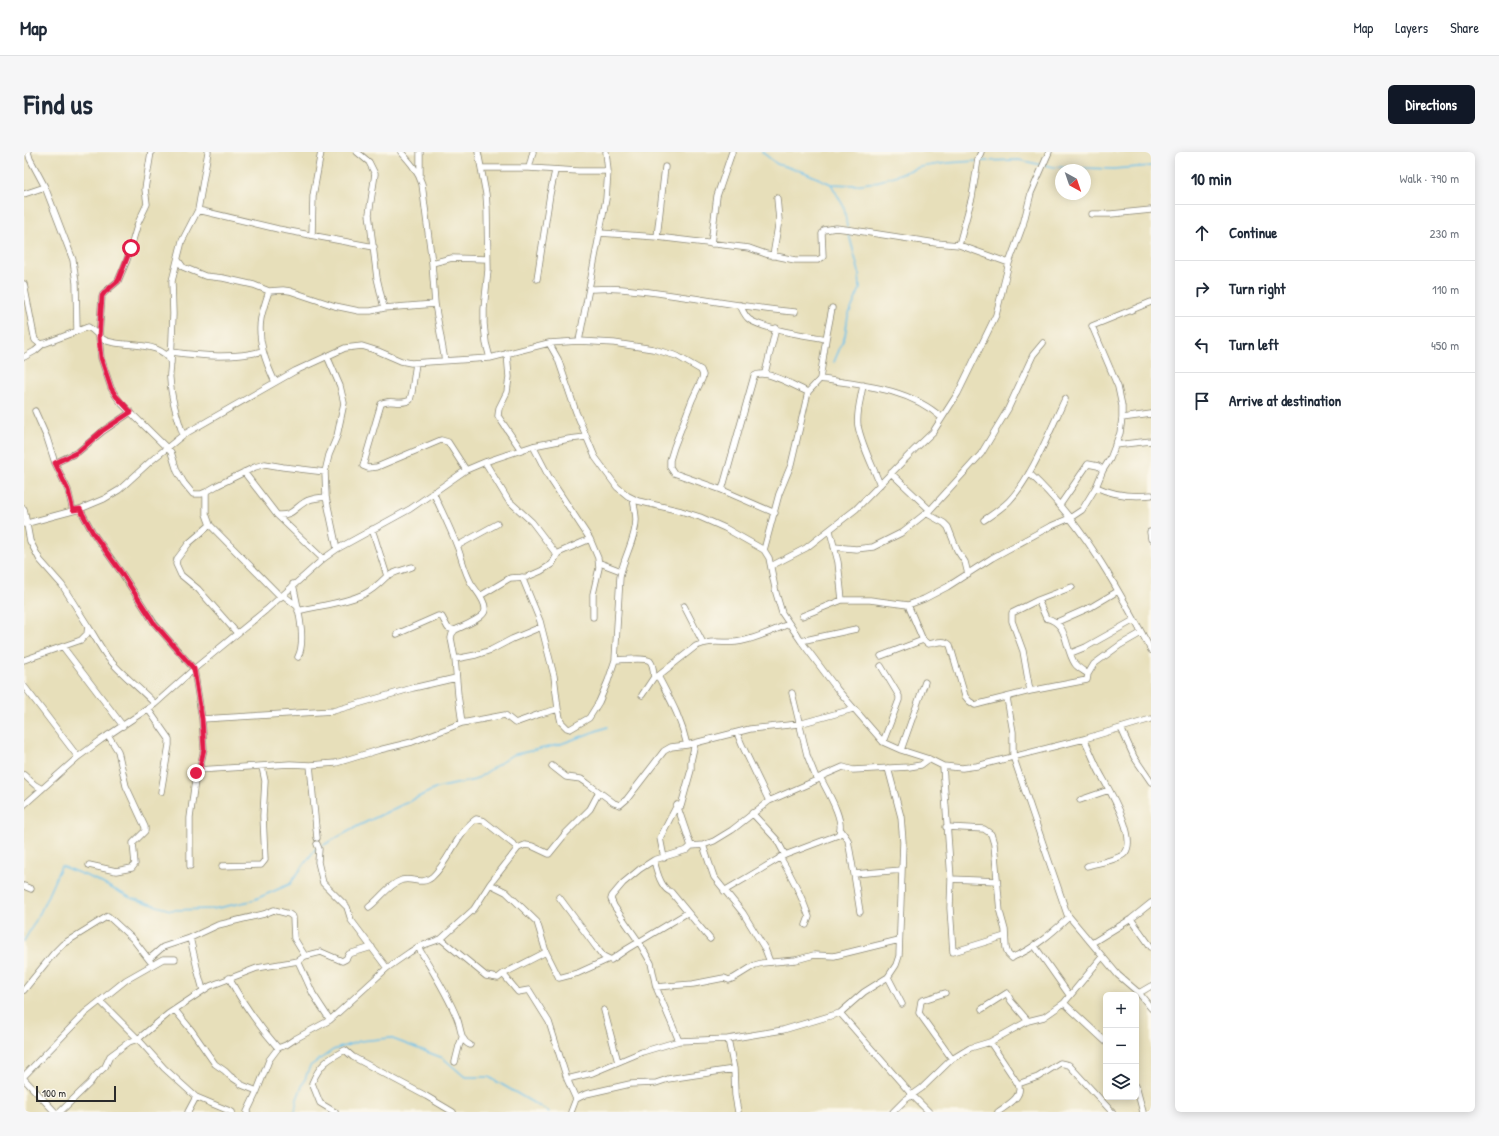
<!DOCTYPE html>
<meta charset="utf-8">
<style>
:root{--surface:#fff;--page:#f6f6f7;--text:#1f2937;--muted:#747a83;--line:#e0e1e3;--accent:#111827}
body{margin:0;font-family:"Patrick Hand",sans-serif;background:var(--page);color:var(--text)}
.controls{position:absolute;right:12px;bottom:12px;display:grid;overflow:hidden;border-radius:6px;box-shadow:0 2px 10px #0003}
.controls button{width:36px;height:36px;display:grid;place-items:center;padding:0;border:0;border-bottom:1px solid var(--line);background:var(--surface);color:var(--text);font:20px sans-serif}
.compass{position:absolute;left:1031px;top:12px;width:36px;height:36px;border-radius:50%;background:var(--surface);box-shadow:0 2px 10px #0003;rotate:140deg}
.scale{position:absolute;left:12px;bottom:10px;width:80px;box-sizing:border-box;padding-left:4px;border:2px solid #2b2b2b;border-top:0;font-size:11px;line-height:14px;white-space:nowrap;color:#2b2b2b;-webkit-text-stroke:3px #fbf7ec;paint-order:stroke}
.stop{position:absolute;width:12px;height:12px;margin:-9px;border:3px solid #e11d48;border-radius:50%;background:#fff}
.stop.end{background:#e11d48;border-color:#fff;box-shadow:0 1px 4px #0008}
.list{margin:0;padding:0;list-style:none}
h2{display:flex;justify-content:space-between;align-items:center;height:52px;margin:0;padding:0 16px;font-size:17px}
h2 small{font-size:13px;font-weight:400;color:var(--muted)}
.list li{display:grid;grid-template-columns:26px 1fr auto;gap:12px;align-items:center;box-sizing:border-box;height:56px;padding:0 16px;border-top:1px solid var(--line)}
.list b{display:block;font-size:15px;white-space:nowrap}
.list em{font-size:13px;font-style:normal;color:var(--muted)}
.icon{flex:none;width:22px;height:22px;fill:none;stroke:currentColor;stroke-width:2;stroke-linecap:round;stroke-linejoin:round}
.map{position:relative;flex:none;width:1127px;height:960px;overflow:hidden;border-radius:6px}
header{display:flex;align-items:center;gap:24px;box-sizing:border-box;height:56px;padding:0 20px;background:var(--surface);border-bottom:1px solid var(--line)}
header strong{font-size:19px}
nav{display:flex;gap:22px;margin-inline-start:auto;font-size:14px}
.intro{display:flex;align-items:center;justify-content:space-between;box-sizing:border-box;height:96px;padding:0 24px}
h1{margin:0;font-size:28px}
.button{padding:10px 18px;border-radius:6px;background:var(--accent);color:#fff;font-size:14px;font-weight:700}
main{display:flex;gap:24px;padding:0 24px}
aside{flex:1;background:var(--surface);border-radius:6px;box-shadow:0 2px 10px #0003}
.map>svg:first-child{display:block}
</style>
<header>
<strong>Map</strong>
<nav><a>Map</a><a>Layers</a><a>Share</a></nav>
</header>
<div class="intro"><h1>Find us</h1><a class="button">Directions</a></div>
<main>
<div class="map">
<svg width="1127" height="960" viewBox="0 0 1127 960">
<rect width="100%" height="100%" fill="#fbf7ec"/>
<filter id="ink" filterUnits="userSpaceOnUse"><feTurbulence type="fractalNoise" baseFrequency=".025" numOctaves="2"/><feDisplacementMap in="SourceGraphic" scale="8" xChannelSelector="R" yChannelSelector="G"/><feConvolveMatrix kernelMatrix="1 2 1 2 8 2 1 2 1" color-interpolation-filters="sRGB"/></filter>
<filter id="wash" filterUnits="userSpaceOnUse"><feTurbulence type="fractalNoise" baseFrequency=".012" numOctaves="4" result="noise"/><feDisplacementMap in="SourceGraphic" scale="16" xChannelSelector="R" yChannelSelector="G"/><feGaussianBlur stdDeviation="0.9" result="paint"/><feColorMatrix in="noise" values="0 0 0 0 0 0 0 0 0 0 0 0 0 0 0 0 0 1.4 0 .05"/><feComposite in="paint" operator="in"/></filter>
<g filter="url(#wash)">
<rect width="100%" height="100%" fill="#e7dfba"/>
<g fill="none" stroke-linecap="round" stroke-linejoin="round">
<path stroke="#70c2ec" stroke-width="1.5" d="M738,0L753,12L780,20L807,32L820,55L823,75
M956,9L995,8L1018,13
M1021,13L1030,15L1089,17L1127,14
M807,32L830,33L852,30L896,15L923,11L952,9
M810,210L821,184L824,164L836,137L835,120L824,79
M296,695L334,674L413,636L451,628L488,603L534,593L583,575
M0,789L16,761L37,714L68,726L107,746L146,758L189,757L227,749L266,732L292,696
M271,960L273,947L286,914L309,898L336,889L366,886L419,906L441,925H465L525,960"/>
</g>
</g>
<g filter="url(#ink)">
<g fill="none" stroke-linecap="round" stroke-linejoin="round">
<defs>
<path id="minor" d="M4,0L6,7L21,35L49,108L52,131L53,178
M127,0L121,37L123,52L114,71L103,108L94,129L81,140L78,144L75,185L77,206L87,236L92,244L98,252L147,300L153,319L160,331L169,342H177L182,340L194,333L231,315L241,312L259,315L301,320
M333,0L345,10L351,22L345,62L353,126L360,156
M377,0C386,10 394,19 398,32L408,111L411,152L421,209
M454,0L462,42L463,56L464,118L460,157V172L462,191L466,206
M457,16H505L554,19H584
M505,16L509,0
M396,24V0
M0,42L21,35
M174,58L254,77L350,95
M1068,62H1087L1127,58
M576,81L633,85L725,96L742,102L771,108H794L799,105L798,82L800,78L812,76L828,78L912,91L935,93L985,111
M288,83L289,44L297,0
M633,85L641,15
M687,92L693,44L708,0
M935,93L948,45L954,7L957,0
M749,104L755,68L753,46
M154,108L159,115L181,124L199,126L230,133L245,139L259,138L266,139L311,154L335,159H347L360,156L411,152
M408,111L428,106L463,107
M513,127L526,42L531,19
M0,132L10,184L11,188L16,192L22,191L64,175C72,179 74,186 83,189C99,194 116,191 132,197C137,199 143,203 146,208C148,214 145,221 146,227C147,246 153,264 159,283
M565,137C576,137 587,136 598,137C656,142 713,155 771,160
M245,139C242,148 239,157 237,166C233,188 242,211 251,230
M716,153C719,159 721,165 726,168C742,178 782,183 802,187
M555,189L582,47L584,19L582,0
M525,191L534,207L552,260L571,305L593,335L604,344L614,349L657,359L676,365L701,376L740,398L745,406L752,441L758,461L777,489L813,537L859,590L877,598L905,607L919,614L938,616L953,614L1060,587L1127,567
M145,201L148,200C178,204 209,207 239,199
M483,201L485,225L483,240L475,256L474,264L497,298
M303,204L316,234L320,251L313,284L305,303L301,320L302,345L313,397
M0,205L11,199L19,192
M147,211L149,162L148,129L158,89L174,58L184,0
M392,211L388,240L386,248C377,254 365,246 357,252L339,314L344,316L353,315L417,288L424,290L442,318
M741,221L752,176
M796,227L802,187L808,156
M839,233C837,246 832,261 834,274C838,294 849,314 856,333
M11,259L23,286L31,311L44,338L49,359
M1098,266L1127,262
M1091,293L1127,289
M509,294L525,325L566,387L574,406L575,416L569,442V465
M461,310L484,348L508,370L533,403
M31,311L54,300L79,279L107,260
M220,320L253,363L299,407
M867,321L906,358
M1005,321C1058,370 1093,435 1127,498
M1072,335C1089,343 1108,345 1127,343
M698,338L730,224C741,216 772,235 784,240
M182,340V362L186,373L257,445
M409,340C417,358 426,375 433,394C438,406 440,419 447,431C452,439 462,449 461,458C461,466 437,475 431,478L428,482L427,486L431,507L434,543L438,571
M1036,353L1064,312L1074,314L1079,318
M0,357L6,389L16,408L38,433L64,474L63,482L57,488L0,508
M56,357L69,381L99,423L130,471L170,517L178,567L180,597L176,615L177,617
M902,361L920,371L924,375L933,398L941,410L944,422
M253,363C269,364 269,357 281,350C287,346 295,346 302,345
M960,368C969,362 977,357 985,349C1008,325 1026,278 1041,247
M0,372L56,357L80,347L95,338L128,308L159,283L271,219L321,196L338,194L354,199L377,209L387,211L466,206L525,191L555,189L590,191L629,197L653,204L677,218L679,223L678,227L668,248L650,295L646,308V315L650,321L698,338L751,361
M186,373L165,391L153,407L152,412L157,423L174,437L213,481
M348,377L363,424
M806,379L814,410L818,448H846L884,453L900,447L923,435L968,406L1025,375L1046,366L1058,358L1072,335L1079,318L1086,307L1096,281L1098,266V254L1094,235L1068,174L1127,150
M1126,380L1127,387
M433,394L473,372
M810,395L832,397L849,395L877,381L906,358L957,302L984,257L1009,203L1019,191
M740,398L755,342L767,313L784,240L796,227C838,233 885,236 918,266
M576,411L597,419
M747,414L782,396L832,357L891,297L909,280L934,241L972,163L985,111L999,73L1007,41L1025,0
M498,425L516,469L530,524L534,557L537,570L543,576L546,577L565,566L575,550L584,529L591,508L596,425C599,406 612,387 612,368C612,361 610,354 609,347
M269,432C273,452 283,488 274,505
M259,443L273,454
M456,444L486,426L503,425L517,419L528,412L534,401L566,387
M1014,448L1022,466C1045,471 1040,496 1051,512C1054,516 1060,519 1064,522
M884,453L899,488L904,492C912,491 920,487 926,493L941,544L945,549L951,553L1006,539L1063,528L1064,522L1070,512L1096,493L1117,481
M660,454L679,491
M274,459C296,453 319,452 340,442C349,438 355,432 362,425C369,420 380,418 388,415
M778,464L818,448
M1033,470L1067,455L1094,439
M64,474C71,485 77,496 84,506C98,523 116,536 131,552
M373,482L414,464L418,465L424,476L431,478
M777,489L832,477
M39,495L99,574
M1047,501L1062,495L1110,468
M857,504L899,488
M431,507L452,503L467,498L488,487L517,475
M591,508C598,508 621,505 626,509C630,514 629,519 630,525L634,524C647,549 657,566 663,593
M857,514L875,544V548L859,590
M634,524L672,494C690,486 702,493 718,489C734,486 750,478 765,472
M0,534L54,605
M1006,539L999,499L988,469V461L1014,448L1048,435
M768,541L783,603L793,628
M618,543L630,525
M983,546L989,580V604L1043,762L1094,823L1115,841L1127,856
M124,557L145,587V593L137,640
M178,567L309,559L389,536L432,526
M1097,576L1110,605L1127,630
M713,581L718,593L745,649
M1060,587C1066,598 1070,610 1076,621C1084,636 1114,685 1101,701C1095,708 1072,711 1063,714
M877,598L901,530
M286,613L293,686
M528,614L542,625L557,627L563,631L590,651L596,653L603,647L640,599L647,595L663,593L726,577L775,572L829,557
M919,614L927,727L926,756L929,800L981,784
M0,623L11,633L18,637
M1056,648L1085,638
M0,653L54,605L77,588L131,552L170,517L242,458L299,407L313,397L386,357L442,318L461,310L509,294L545,287L562,285
M728,661L753,688L761,703
M922,675L960,677L967,682L970,692L976,760L981,778L982,796L984,802L988,806L989,805C1010,797 1029,780 1045,765
M817,678L824,688L830,722
M293,692L295,697L294,710L299,731L323,755L327,768L363,816
M679,693L690,725L719,761L741,797L746,810
M667,694L653,653L657,654L667,618V609L671,591
M756,705C769,726 777,742 785,765L782,773
M640,706L636,686L653,653
M630,708C632,717 637,737 647,740L686,787
M65,713L92,719L108,716L111,712L109,691L121,679V675L102,634L94,599L84,583
M166,714V666L172,621L174,618L266,612L286,613L312,611L355,598L388,590L438,571L481,563L491,571L516,562L534,557
M198,714L237,713L241,708L239,664L241,629L238,615
M927,727L973,729
M466,732L482,740L513,770L522,800L535,826L554,821L585,807
M0,734L7,737
M700,739L761,703L814,683C823,671 802,637 796,625
M535,745L572,795L579,804L587,808L603,797L663,761
M345,755C356,747 365,732 378,728C389,725 397,734 408,725C426,709 432,681 452,667L460,669L494,696
M836,760L830,722L878,718
M1107,767L1127,795
M166,786L174,820L179,838
M417,787L462,824L474,826L479,822L522,800
M1068,791L1107,767L1127,751
M1010,793L1046,844
M394,795C408,818 423,841 433,866C437,875 436,889 446,893
M125,807L139,795L166,786L194,773L240,762L250,758L265,762L269,765L270,786L281,804
M274,809L289,842L306,868
M479,822L494,840L505,838L525,870L543,927L552,947
M864,825L878,852
M205,826C219,852 235,874 254,896
M632,835L669,832L700,826L705,828L710,826L731,813L738,811L772,808L790,803L810,804L875,788
M0,838L30,801L39,792L84,764L109,787L126,809
M921,841L899,848L897,849L895,861L928,907
M1115,841L1127,834
M76,849L114,887L140,916L172,945L208,960
M1040,851L1082,890
M958,857L983,841L987,849L1004,869
M151,858L168,879L191,912L201,919L206,924L215,930L218,933L233,939
M580,858L594,910
M816,861L888,943L905,960
M704,887L710,917L711,943L714,960
M655,889L632,835L627,811L615,790L590,754L587,747L588,744L599,731L616,717L630,708L663,698L667,694L679,693L690,689L708,678L745,649L793,628L796,625L819,615L829,618L885,615L897,613L905,607
M966,890L994,932C1000,945 983,953 974,960
M431,910L435,894L438,886
M0,924L61,861L102,828L139,807H151
M0,927L31,960
M543,927L568,921L618,900L655,889L704,887L759,878L816,861L840,840L864,825L872,813L875,804L879,690L877,665L864,616
M994,932L1014,925L1036,911L1045,913L1088,960
M1112,934L1119,960
M36,960L66,931L71,924L81,915L86,904L105,890L114,887L144,862L186,834L233,816L274,809L281,804L297,800L318,809L322,807L325,802L348,795
M164,960L172,945
M223,960L233,939L245,908L254,896L262,893L271,887L306,868L363,816L386,800L394,795L417,787L450,757L466,732L494,696L501,693L508,694L525,702L542,681L566,657L575,640
M311,960L296,951L288,931C296,912 304,907 321,898L329,905L402,944L429,960
M547,960L552,947L562,942L606,932L632,931L644,927L710,917
M869,960L881,948L898,936L928,907L946,896L966,890L1004,869L1020,865L1040,851L1078,805"/>
</defs>
<use href="#minor" stroke="#898572" stroke-width="7"/>
<use href="#minor" stroke="#fff" stroke-width="5.5"/>
</g>
</g>
<g fill="none" stroke-linecap="round" stroke-linejoin="round" filter="url(#ink)">
<path stroke="#e11d48" stroke-width="5" d="M107,96L94,129L81,140L78,144L75,186L77,206L87,236L92,244L107,260L78,279L54,300L31,311L44,338L49,358L56,357L69,381L99,423L130,471L170,517L178,567L180,597L176,615L177,617L172,621"/>
</g>
</svg>
<div class="controls">
<button>+</button>
<button>−</button>
<button><svg class="icon" aria-label="layers" viewBox="0 0 24 24"><path d="M12 4l9 5-9 5-9-5zM3 14l9 5 9-5"/></svg></button>
</div>
<svg class="compass" viewBox="-18 -18 36 36"><path d="M0-13l5 13h-10z" fill="#e53935"/><path d="M0 13l5-13h-10z" fill="#747a83"/></svg>
<div class="scale">100 m</div>
<div class="stop" style="left:107px;top:96px"></div>
<div class="stop end" style="left:172px;top:621px"></div>
</div>
<aside>
<h2>10 min<small>Walk · 790 m</small></h2>
<ul class="list">
<li><svg class="icon" aria-label="ahead" viewBox="0 0 24 24"><path d="M12 20V5M6 11l6-6 6 6"/></svg><div><b>Continue</b></div><em>230 m</em></li>
<li><svg class="icon" aria-label="right" viewBox="0 0 24 24"><path d="M7 20v-9h11M14 6l5 5-5 5"/></svg><div><b>Turn right</b></div><em>110 m</em></li>
<li><svg class="icon" aria-label="left" viewBox="0 0 24 24"><path d="M17 20v-9H6M10 6l-5 5 5 5"/></svg><div><b>Turn left</b></div><em>450 m</em></li>
<li><svg class="icon" aria-label="arrive" viewBox="0 0 24 24"><path d="M6 21V4h12l-3 4 3 4H6"/></svg><div><b>Arrive at destination</b></div></li>
</ul>
</aside>
</main>
